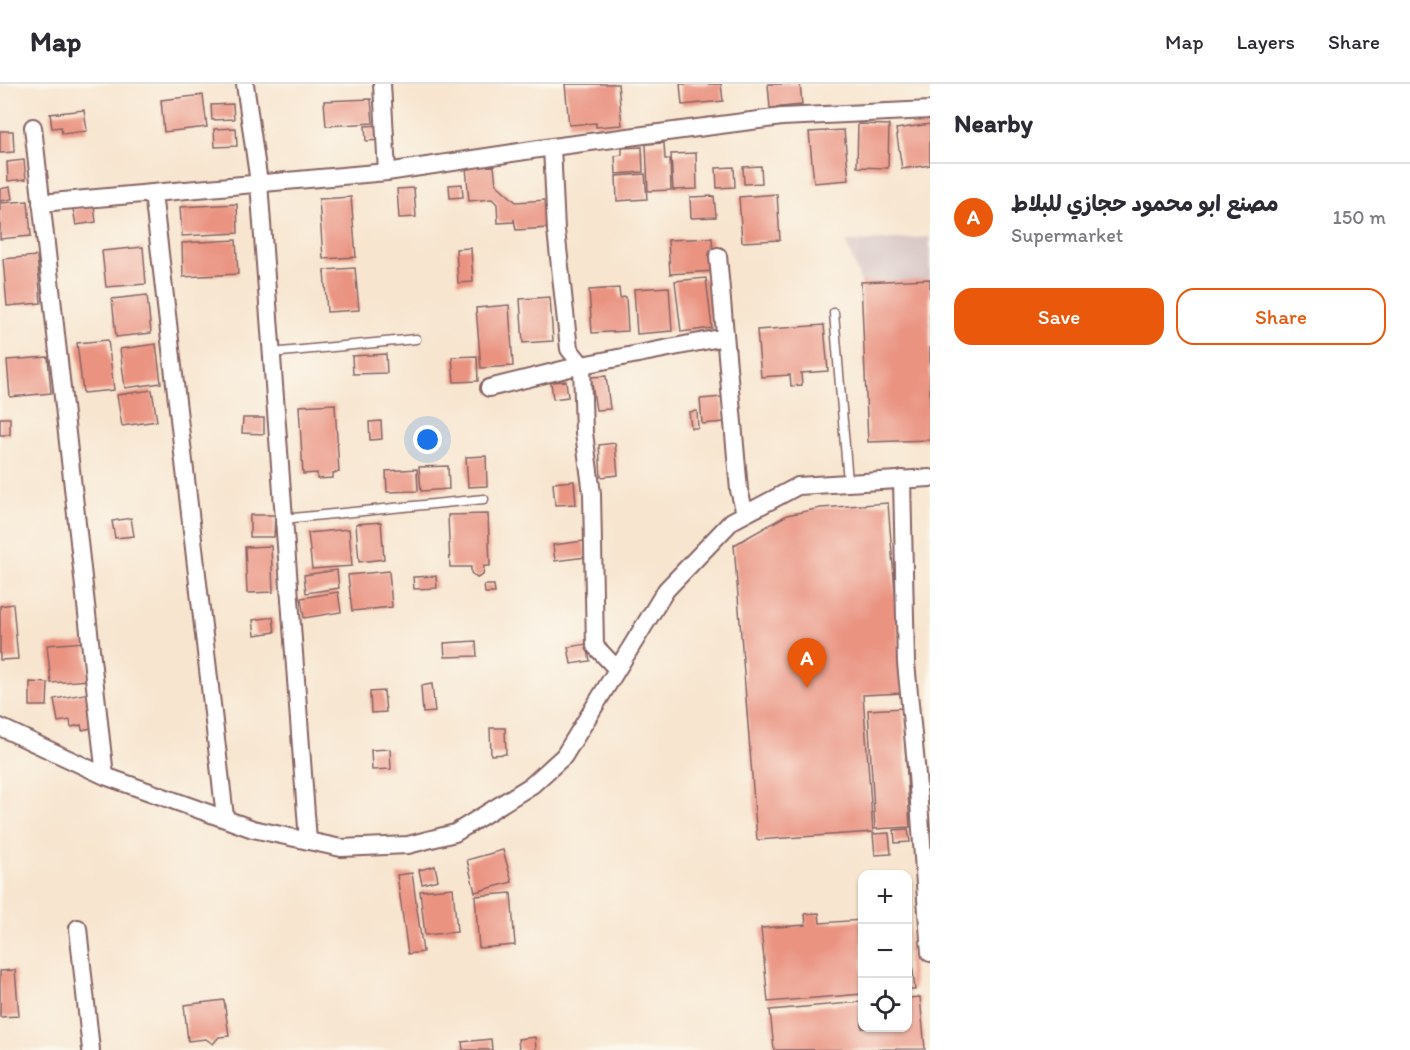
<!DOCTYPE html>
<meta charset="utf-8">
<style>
:root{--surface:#fff;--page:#f2f2f3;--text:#2b2b33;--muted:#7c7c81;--line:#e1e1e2;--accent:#ea580c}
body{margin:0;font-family:Itim,"Playpen Sans Arabic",sans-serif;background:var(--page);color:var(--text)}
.controls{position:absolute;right:18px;bottom:18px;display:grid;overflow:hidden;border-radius:12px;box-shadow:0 2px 4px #0004}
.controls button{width:54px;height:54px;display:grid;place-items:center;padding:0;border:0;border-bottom:2px solid var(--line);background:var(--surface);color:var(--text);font:30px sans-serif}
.you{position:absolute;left:428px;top:356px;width:21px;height:21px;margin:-15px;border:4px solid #fff;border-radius:50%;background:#1a73e8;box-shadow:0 0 0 9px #1a73e833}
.badge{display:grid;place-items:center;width:39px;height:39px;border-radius:50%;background:var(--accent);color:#fff;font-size:20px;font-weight:700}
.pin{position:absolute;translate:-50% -50px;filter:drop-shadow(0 2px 3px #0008)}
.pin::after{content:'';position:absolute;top:32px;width:21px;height:18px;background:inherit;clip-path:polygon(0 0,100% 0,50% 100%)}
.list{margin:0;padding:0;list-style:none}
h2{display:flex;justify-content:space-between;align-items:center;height:78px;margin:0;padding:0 24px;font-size:26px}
h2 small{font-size:20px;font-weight:400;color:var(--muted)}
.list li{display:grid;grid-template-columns:39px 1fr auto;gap:18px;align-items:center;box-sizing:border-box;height:108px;padding:0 24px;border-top:2px solid var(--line)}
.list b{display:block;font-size:22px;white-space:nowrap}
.list p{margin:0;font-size:20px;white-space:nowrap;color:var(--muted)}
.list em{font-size:20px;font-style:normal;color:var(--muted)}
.actions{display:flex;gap:12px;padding:18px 24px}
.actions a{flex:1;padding:14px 0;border:2px solid var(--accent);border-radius:18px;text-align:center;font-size:21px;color:var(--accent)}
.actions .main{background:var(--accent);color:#fff}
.icon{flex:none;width:33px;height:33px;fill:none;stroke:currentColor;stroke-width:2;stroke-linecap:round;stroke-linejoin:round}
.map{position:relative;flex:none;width:930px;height:966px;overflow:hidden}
header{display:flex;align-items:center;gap:36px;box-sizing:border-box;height:84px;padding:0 30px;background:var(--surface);border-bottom:2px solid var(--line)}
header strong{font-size:28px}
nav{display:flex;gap:33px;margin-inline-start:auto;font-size:21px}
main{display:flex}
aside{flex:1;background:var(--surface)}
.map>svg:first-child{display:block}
</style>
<header>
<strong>Map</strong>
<nav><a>Map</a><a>Layers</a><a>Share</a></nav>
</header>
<main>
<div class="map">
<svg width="930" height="966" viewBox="0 0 930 966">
<rect width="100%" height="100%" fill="#fbf7ec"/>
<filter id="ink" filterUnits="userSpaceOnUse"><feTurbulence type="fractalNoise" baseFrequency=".0167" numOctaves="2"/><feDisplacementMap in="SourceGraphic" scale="12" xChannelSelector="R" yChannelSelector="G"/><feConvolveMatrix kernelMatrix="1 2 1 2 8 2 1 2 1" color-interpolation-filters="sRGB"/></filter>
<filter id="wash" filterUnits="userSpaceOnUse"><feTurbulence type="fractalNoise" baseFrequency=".008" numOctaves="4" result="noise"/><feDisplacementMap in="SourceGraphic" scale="24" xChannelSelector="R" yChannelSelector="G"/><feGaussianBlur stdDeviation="1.35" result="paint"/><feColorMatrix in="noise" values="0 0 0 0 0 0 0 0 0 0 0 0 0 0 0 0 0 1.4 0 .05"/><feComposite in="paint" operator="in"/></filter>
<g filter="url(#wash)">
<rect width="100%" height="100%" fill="#f7e5cf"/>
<path fill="#d2bfc0" d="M930,153V356L868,358L861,199L846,158Z"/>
<g id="blocks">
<path fill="#ea9381" d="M565,0H618L622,41L596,43V39L569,41Z
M680,0H721L723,17L682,21Z
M768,0H800L802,21L770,24Z
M203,11L207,43L164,48L161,16Z
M371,15L373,39L326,42L324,17Z
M233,20L234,35L212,36L211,21Z
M84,26L87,47L62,50L61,43L52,44L50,30Z
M858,40L889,41L888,84L857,83Z
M930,40V81L902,85L896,45Z
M380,41L381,56L366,57L365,42Z
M236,44L237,62L215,63L214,45Z
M844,46L849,96L814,99L809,48Z
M0,47H13L14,68L0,69Z
M664,59L665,75H670L671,106L648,107L646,60Z
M642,63L643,88L616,90L615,72L622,71V64Z
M696,69L697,105L673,106L671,70Z
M24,76L26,95L8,97L7,78Z
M494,82L496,100L516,118L546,116L548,144L516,146L514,135V138L498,139L497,120L492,115L469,117L466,83Z
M761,82L762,99L744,100L743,83Z
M734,83L735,103L717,104L716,84Z
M645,90L647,115L617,117L616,92Z
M462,100L463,113L450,114L449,101Z
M10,103L12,115L0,117V105Z
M414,104L416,133L399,134L397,105Z
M777,110L780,156L742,158L739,113Z
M714,112L716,133L691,134L690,113Z
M351,113L356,173L323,175L319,115Z
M28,117L31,152L0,155V119Z
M237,120L238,149L182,152L180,123Z
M94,122L96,138L76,141L73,125Z
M712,154L714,187L670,190L668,156Z
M236,156L238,190L183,193L182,159Z
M143,163L146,200L106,203L102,167Z
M471,164L473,198L458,199L456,165Z
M37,172L41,219L7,222L3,175Z
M355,184L359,226L327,228L324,186Z
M706,194L712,244L681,248L675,197Z
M930,195V356L868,358L861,198Z
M669,203L672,247L637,250L634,205Z
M619,204L620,214L626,213L628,247L592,249L589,206Z
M147,211L151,249L116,253L112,215Z
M550,213L553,257L523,259L520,215Z
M509,221L513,282L481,284L476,224Z
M824,241L828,287L801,289L802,301L791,302L790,291L761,293L757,246Z
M108,256L114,306L83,309L77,259Z
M156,260L161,299L125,304L120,265Z
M386,270L387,289L353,290L352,272Z
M477,272L478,297L454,298L452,273Z
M48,273L51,309L10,313L7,276Z
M606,292L610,325L596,326L591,293Z
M566,297L568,313L553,315L551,298Z
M152,306L157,337L122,342L117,311Z
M722,313L724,338L702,340L700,315Z
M335,320L339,388L333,389V394L317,395V389L303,390L299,322Z
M697,327L698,344H691L689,328Z
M0,334H10V351H0Z
M243,334H264V350L242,349Z
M381,337L382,355L370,356L369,338Z
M615,359L618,391L601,393L599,361Z
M486,372L487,402L468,403L466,373Z
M448,382L449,405L421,407L419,383Z
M417,385L418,407L387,408L386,387Z
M574,397L576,420L555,421L553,399Z
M888,419L903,609L863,611L873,748L757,756L734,461L787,431L821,424Z
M488,430L490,482H484L483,491L477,494L471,489V483H450L448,431Z
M250,431H275L274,453H250Z
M131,434L134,452L115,454L112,437Z
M381,438L384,475L359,478L356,440Z
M349,445L352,482L312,485L308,449Z
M584,457L586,473L555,477L553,461Z
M271,462L273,508L247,509L245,463Z
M337,486L339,504L306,509L304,491Z
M389,487L392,523L352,527L348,491Z
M436,492L437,504L414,505L413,493Z
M484,501H494L495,509H485Z
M338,508L341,528L304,534L301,514Z
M13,520L18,575L0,576V522Z
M273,533L275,548L255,551L253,536Z
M476,557L477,572L445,573L444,559Z
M85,558L89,596L51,599L47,561Z
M587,560L590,577L571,580L568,563Z
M30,598L48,599L47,622H30Z
M432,600L435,628L423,629L421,602Z
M384,607L386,628L371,629L370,608Z
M90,609L96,643L82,646L81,641L71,643L70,636L58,638L54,615Z
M903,624L910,743L875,745L868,626Z
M490,644H505L506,670L491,671Z
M390,665L391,685L372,686L371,666Z
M908,745L910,758L895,759L894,746Z
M889,749L891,770L875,771L873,750Z
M503,766L512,798L475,808L467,776Z
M435,782L438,796L422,800L419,786Z
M412,789L423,868L408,870L397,791Z
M453,804L457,848L425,851L420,807Z
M511,809L515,861L479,864L475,812Z
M819,829L820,839L862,836V910L768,918L761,844L806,841L805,830Z
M908,841L915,906H908Z
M15,886L19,932L0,933V887Z
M920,913L925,965L774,966L770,926L862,918V944H908V914Z
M224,916L229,952L219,953L213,960L206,955L188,957L184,921Z
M535,953L536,966H519L518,955Z
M491,955L492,966H463L462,958Z"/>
</g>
</g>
<g filter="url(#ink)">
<use href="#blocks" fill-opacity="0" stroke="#876464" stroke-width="1.5"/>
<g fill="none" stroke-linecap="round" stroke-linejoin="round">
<defs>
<path id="lane" d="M834,229L848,398
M271,269L416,255
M283,435L484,415"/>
<path id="street" d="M245,0L259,99L308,757
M382,0L387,88
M33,43L105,692
M552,63L782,33L930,26
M153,109L225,733
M41,119L387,88L552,63L556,146L569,265L582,281L584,349L592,410L595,562L616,584
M718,172L739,406L745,429
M489,304L582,281L725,253
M902,395L906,579L917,691L930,869
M0,643L105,692L253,745L341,764L408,761L455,749L532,701L564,672L666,506L732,437L798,402L930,394
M78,844L91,966"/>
</defs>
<use href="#lane" stroke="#876464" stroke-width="11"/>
<use href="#street" stroke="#876464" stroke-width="20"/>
<use href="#lane" stroke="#fff" stroke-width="8"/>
<use href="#street" stroke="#fff" stroke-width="16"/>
</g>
</g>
</svg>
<div class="controls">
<button>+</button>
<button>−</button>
<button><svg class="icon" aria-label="locate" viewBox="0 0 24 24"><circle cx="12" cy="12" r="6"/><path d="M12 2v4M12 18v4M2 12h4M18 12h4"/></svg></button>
</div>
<div class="you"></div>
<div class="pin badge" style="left:807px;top:604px">A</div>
</div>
<aside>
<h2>Nearby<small></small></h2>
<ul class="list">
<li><span class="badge">A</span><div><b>مصنع ابو محمود حجازي للبلاط</b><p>Supermarket</p></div><em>150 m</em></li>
</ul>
<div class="actions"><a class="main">Save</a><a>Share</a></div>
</aside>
</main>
